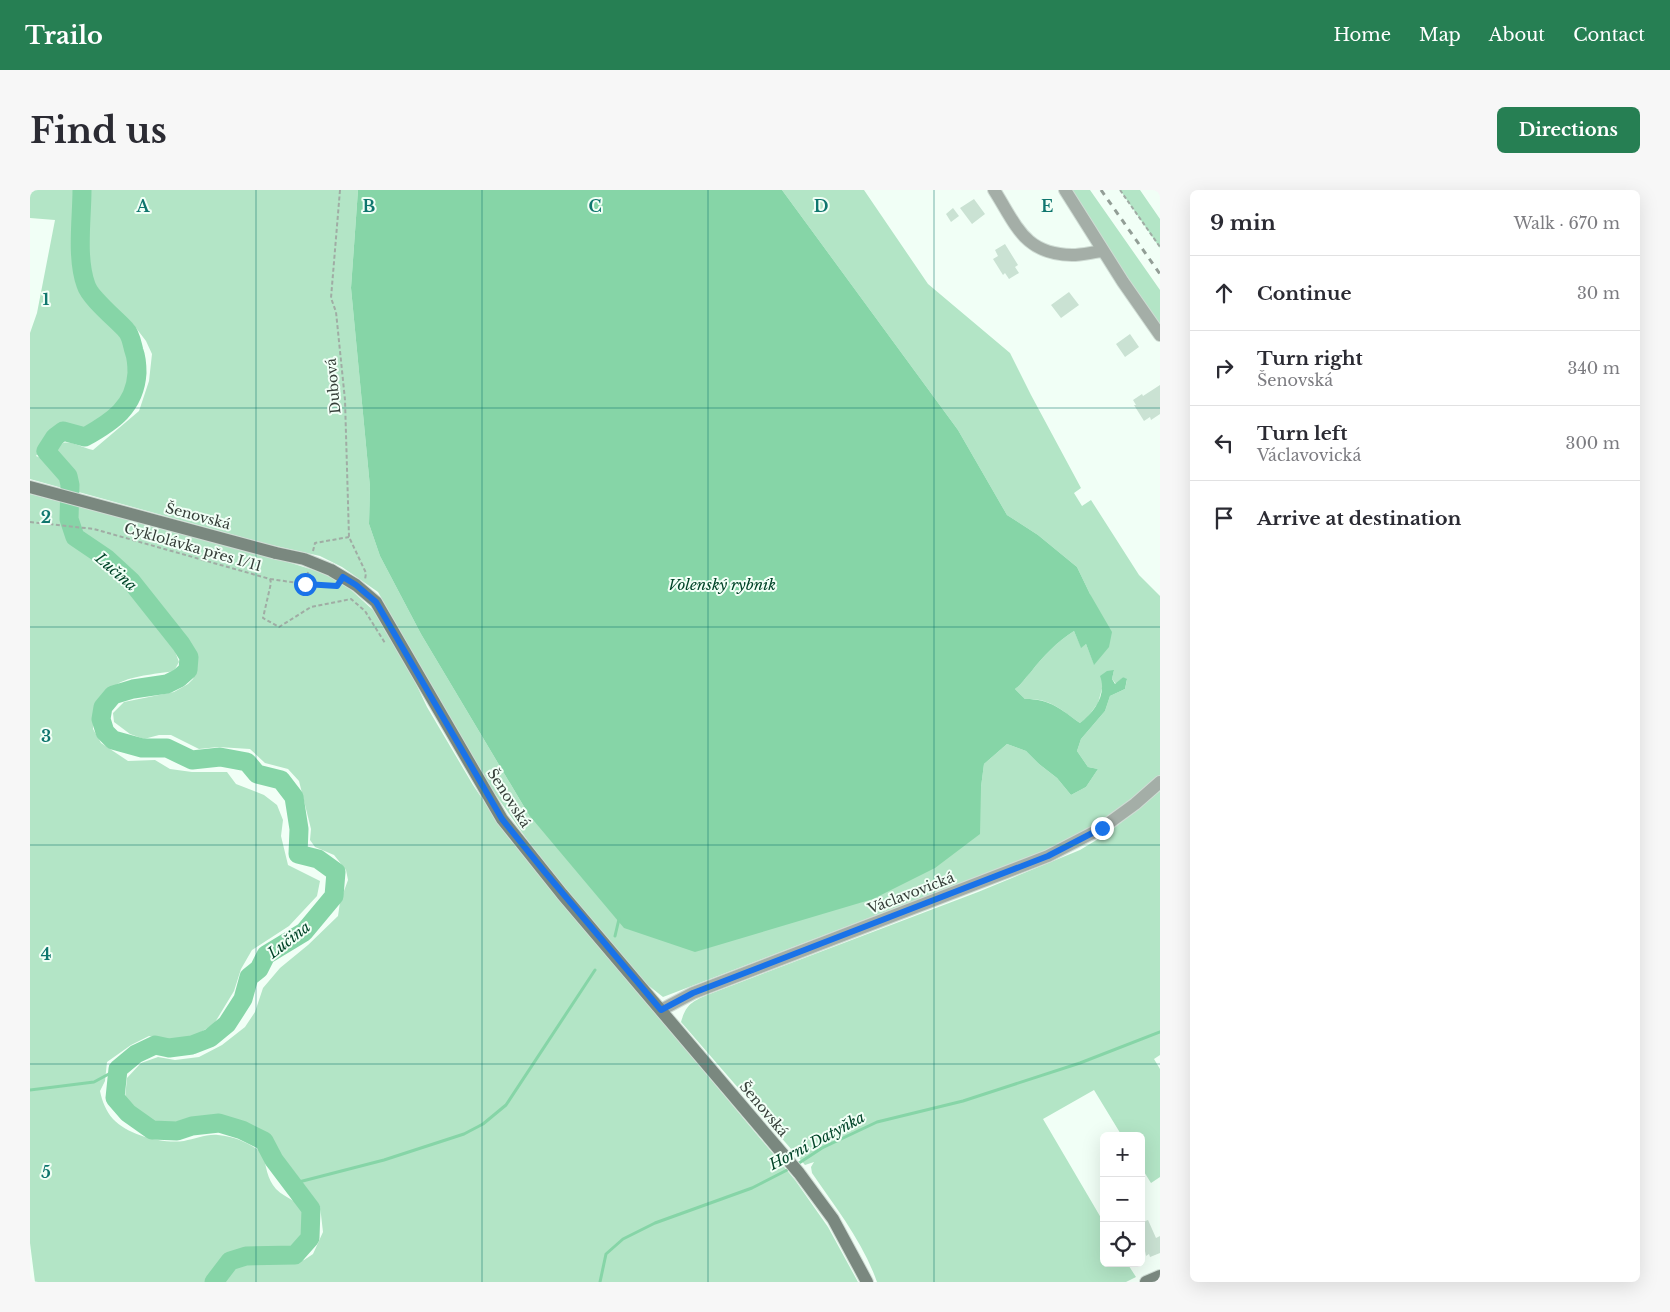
<!DOCTYPE html>
<meta charset="utf-8">
<style>
:root{--surface:#fff;--page:#f7f7f7;--text:#2b2b33;--muted:#7c7c81;--line:#e1e1e2;--accent:#267f53}
body{margin:0;font-family:"Libre Baskerville",serif;background:var(--page);color:var(--text)}
.controls{position:absolute;right:15px;bottom:15px;display:grid;overflow:hidden;border-radius:8px;box-shadow:0 5px 20px #0002}
.controls button{width:45px;height:45px;display:grid;place-items:center;padding:0;border:0;border-bottom:1px solid var(--line);background:var(--surface);color:var(--text);font:25px sans-serif}
.stop{position:absolute;width:15px;height:15px;margin:-11px;border:4px solid #1a73e8;border-radius:50%;background:#fff}
.stop.end{background:#1a73e8;border-color:#fff;box-shadow:0 1px 5px #0008}
.list{margin:0;padding:0;list-style:none}
h2{display:flex;justify-content:space-between;align-items:center;height:65px;margin:0;padding:0 20px;font-size:21px}
h2 small{font-size:16px;font-weight:400;color:var(--muted)}
.list li{display:grid;grid-template-columns:32px 1fr auto;gap:15px;align-items:center;box-sizing:border-box;height:75px;padding:0 20px;border-top:1px solid var(--line)}
.list b{display:block;font-size:19px;white-space:nowrap}
.list p{margin:0;font-size:16px;white-space:nowrap;color:var(--muted)}
.list em{font-size:16px;font-style:normal;color:var(--muted)}
.icon{flex:none;width:28px;height:28px;fill:none;stroke:currentColor;stroke-width:2;stroke-linecap:round;stroke-linejoin:round}
.map{position:relative;flex:none;width:1130px;height:1092px;overflow:hidden;border-radius:8px}
header{display:flex;align-items:center;gap:30px;box-sizing:border-box;height:70px;padding:0 25px;background:var(--accent);color:#fff}
header strong{font-size:24px}
nav{display:flex;gap:28px;margin-inline-start:auto;font-size:18px}
.intro{display:flex;align-items:center;justify-content:space-between;box-sizing:border-box;height:120px;padding:0 30px}
h1{margin:0;font-size:35px}
.button{padding:12px 22px;border-radius:8px;background:var(--accent);color:#fff;font-size:18px;font-weight:700}
main{display:flex;gap:30px;padding:0 30px}
aside{flex:1;background:var(--surface);border-radius:8px;box-shadow:0 5px 20px #0002}
.map>svg:first-child{display:block}
</style>
<header>
<strong>Trailo</strong>
<nav><a>Home</a><a>Map</a><a>About</a><a>Contact</a></nav>
</header>
<div class="intro"><h1>Find us</h1><a class="button">Directions</a></div>
<main>
<div class="map">
<svg width="1130" height="1092" viewBox="0 0 1130 1092">
<rect width="100%" height="100%" fill="#f1fff6"/>
<path fill="#b3e5c6" d="M0,0H328L321,98L340,297L339,334L350,366L391,444L499,625L951,597L954,574L977,554L996,561L1009,574L1027,588L1041,605L1056,597L1068,579L1058,577L1047,561L1051,549L1075,521L1080,506L1095,499L1097,490L1093,487L1086,494L1082,489L1084,480L1073,495L1068,513L1057,528L1050,533C1030,519 1020,508 995,509L985,499C992,494 995,488 1001,482C1013,466 1027,452 1044,441L1051,457L1056,454L1064,474L1070,467L1060,404L1047,377L1008,345L977,325L928,240L752,0H834L898,94L980,163L1001,205L1051,298L1044,303L1052,316L1061,310L1109,385L1130,406V586L1089,621L1064,637L1021,658L633,807L609,788L505,661L452,585L348,402L312,377L290,366L233,353L45,301C44,277 42,275 22,261C35,245 45,256 63,260L109,221L119,191L122,164L116,151L103,134L83,117L62,90L57,66L60,6L47,4L46,38L42,54L49,89L55,101L75,125L94,144L102,171L100,193L92,211L61,235L49,239L33,235L23,241L6,266C22,272 34,281 36,299L0,289V143L7,123L25,30L0,28Z
M1041,0H1060L1130,100V134L1101,99Z
M1090,0H1110L1130,29V58Z
M0,304L229,363L293,383L320,399L344,421L375,471L397,517L443,595L477,646L765,990L798,1037L828,1092H194L205,1077L213,1072L264,1073L274,1070L283,1064L293,1042L290,1016L249,962L239,945L218,935L188,926L157,929L137,934L122,931L100,915L95,908L97,888L111,873L128,867L145,870L169,867L192,855L215,837L225,822L233,798L250,778L278,755L308,726L310,712L318,690L316,680L304,665L285,657L280,650L281,639L269,591L258,579L235,573L220,559L188,557L169,559L141,545H129L114,549L100,544L84,532L83,523L94,512L144,502L158,494L163,489L166,481V473L163,463L131,420L104,389L74,364L47,345L42,331L33,329L37,331L44,350L73,370L89,383L144,459L149,472L144,481C100,488 70,486 63,539L71,553L98,571L125,570L140,579L162,582H197L206,594L234,605L247,615L253,630L251,646L258,675L290,691L287,706L259,736L222,760L211,779L204,801L184,834L160,849H134L119,846L101,855L77,872L75,891L70,901C72,911 76,921 83,929C98,945 132,954 154,951C165,949 176,944 188,945C207,947 218,953 233,963C236,976 237,989 246,999C251,1004 257,1007 262,1010C276,1017 275,1031 275,1044L261,1057L212,1058L194,1065L175,1092H5L0,1053Z
M1130,601V865L1124,869L1130,879V987L1121,993L1111,977V946H1092L1064,900L1013,929L1074,1033V1073H1097L1106,1087L1096,1092H847C833,1052 806,1018 782,983L781,977L784,972L775,975L651,832C656,815 661,812 677,805L948,702L1050,660L1078,643Z"/>
<path fill="#86d5a7" d="M328,0H752L928,240L977,325L1008,345L1047,377L1060,404L1082,442L1079,457L1064,475L1056,454L1051,458L1044,441C1027,452 1013,466 1001,482C995,488 992,494 985,499L995,509C1021,509 1030,519 1050,533C1065,522 1077,504 1070,486L1077,481L1084,480L1082,489L1085,494L1093,487L1097,489L1095,499L1080,506L1075,521L1051,549L1047,561L1058,577L1068,579L1056,597L1041,605L1027,588L1009,574L996,561L977,554L954,574L951,597L950,644L905,678L843,709L665,762L594,738L499,625L391,444L350,366L339,334L340,297L321,98Z"/>
<g fill="none" stroke-linecap="round" stroke-linejoin="round">
<path stroke="#86d5a7" stroke-width="3" d="M585,746L589,729
M0,900L64,892L88,879
M766,975L792,958L847,932L933,911L1050,873L1130,842
M261,994L354,970L434,944L453,934L476,915L565,780
M570,1092L576,1064L593,1049L625,1033L722,998L761,978"/>
<path stroke="#86d5a7" stroke-width="19" d="M52,0C52,28 46,68 56,95C60,108 86,129 96,140C101,145 102,154 104,161C107,169 107,175 107,183C105,217 82,232 55,247L33,241L25,247L16,261L38,286L40,295L39,329L45,347L76,368L101,391L151,454L159,467L158,480L149,488L137,494L103,499L83,505L73,517L71,529L75,542L83,550L112,558H137L162,570L190,567L217,572L227,584L251,590L264,607L269,639L268,664L288,669L306,682L304,706L274,742L236,765L229,779L219,787L213,809L197,834L180,848L162,855L139,858L125,855L106,864L88,879L85,908L98,923L122,940L147,941L162,936L189,933L212,940L234,951L244,970L281,1019L280,1048L265,1065L216,1066L200,1071L184,1092"/>
</g>
<path fill="#cae2d3" d="M944,9L955,24L942,34L930,18Z
M923,18L929,26L921,32L916,24Z
M975,54L988,75L985,77L989,83L979,89L975,83L973,85L963,69L968,66L965,60Z
M1039,102L1049,115L1031,128L1021,115Z
M1100,144L1109,157L1095,167L1086,154Z
M1130,195V224L1121,230L1120,227L1114,231L1104,215H1106L1103,210L1112,204L1113,206Z
M1118,1030L1126,1048L1130,1046V1063L1120,1067L1119,1064L1116,1066L1115,1061L1111,1062V1033Z"/>
<g fill="none" stroke-linecap="round" stroke-linejoin="round">
<defs>
<path id="minor" d="M964,0C987,36 994,64 1042,65C1052,65 1063,62 1073,61
M1035,0L1093,92L1130,145"/>
<path id="tertiary" d="M631,820L663,803L1018,666L1072,638L1105,614L1130,592"/>
<path id="secondary" d="M0,297L246,363
M301,380L326,395L346,412L472,629L532,704L769,983L803,1029L837,1092
M1116,1092L1130,1086"/>
</defs>
<use href="#minor" stroke="#cfdcd4" stroke-width="14"/>
<use href="#tertiary" stroke="#cfdcd4" stroke-width="14"/>
<use href="#secondary" stroke="#cfdcd4" stroke-width="14"/>
<path stroke="#a0aca4" stroke-width="2" stroke-dasharray="4 2.5" stroke-linecap="butt" d="M310,0L301,108L306,122L315,210L319,347L336,383L335,390
M1090,0L1130,57
M0,332L64,339L240,389L241,393L233,428L249,437L281,417L321,409L335,421L355,453
M283,361L285,353L319,347
M240,389L275,394L278,382
M275,394L305,396"/>
<use href="#minor" stroke="#a4aea7" stroke-width="12"/>
<use href="#tertiary" stroke="#a4aea7" stroke-width="12"/>
<use href="#secondary" stroke="#7a887f" stroke-width="12"/>
<path stroke="#929e96" stroke-width="3" stroke-dasharray="6 6" stroke-linecap="butt" d="M1071,0L1130,84"/>
<defs>
<path id="secondary-bridge" d="M246,363L274,369L301,380"/>
</defs>
<use href="#secondary-bridge" stroke="#cfdcd4" stroke-width="14" stroke-linecap="butt"/>
<use href="#secondary-bridge" stroke="#7a887f" stroke-width="12"/>
</g>
<g fill="none" stroke-linecap="round" stroke-linejoin="round">
<path stroke="#1a73e8" stroke-width="6" d="M275,394L307,396L313,387L326,395L346,412L472,629L514,681L631,820L663,803L1018,666L1072,638"/>
</g>
<path fill="none" stroke="#0f766e" stroke-width="1" stroke-opacity="0.55" d="M226,0V1092M452,0V1092M678,0V1092M904,0V1092M0,218H1130M0,437H1130M0,655H1130M0,874H1130"/>
<g text-anchor="middle" stroke-width="4" stroke-linejoin="round" paint-order="stroke">
<g font-size="14" fill="#353e38" stroke="#f1fff6">
<text transform="translate(303 196) rotate(-95)" y="5">Dubová</text>
<text transform="translate(168 326) rotate(15)" y="5">Šenovská</text>
<text transform="translate(163 357) rotate(16)" y="5">Cyklolávka přes I/11</text>
<text transform="translate(479 608) rotate(57)" y="5">Šenovská</text>
<text transform="translate(881 703) rotate(-21)" y="5">Václavovická</text>
<text transform="translate(734 919) rotate(50)" y="5">Šenovská</text>
</g>
<g font-size="15" font-style="italic" fill="#014428" stroke="#f1fff6">
<text transform="translate(86 382) rotate(41)" y="5">Lučina</text>
<text x="692" y="400">Volenský rybník</text>
<text transform="translate(259 750) rotate(-38)" y="5">Lučina</text>
<text transform="translate(787 951) rotate(-28)" y="5">Horní Datyňka</text>
</g>
</g>
<g font-size="16" text-anchor="middle" font-weight="bold" fill="#0f766e" stroke="#f1fff6" stroke-width="4" stroke-linejoin="round" paint-order="stroke">
<text x="113" y="22">A</text>
<text x="339" y="22">B</text>
<text x="565" y="22">C</text>
<text x="791" y="22">D</text>
<text x="1017" y="22">E</text>
<text x="16" y="115">1</text>
<text x="16" y="333">2</text>
<text x="16" y="552">3</text>
<text x="16" y="770">4</text>
<text x="16" y="988">5</text>
</g>
</svg>
<div class="controls">
<button>+</button>
<button>−</button>
<button><svg class="icon" aria-label="locate" viewBox="0 0 24 24"><circle cx="12" cy="12" r="6"/><path d="M12 2v4M12 18v4M2 12h4M18 12h4"/></svg></button>
</div>
<div class="stop" style="left:275px;top:394px"></div>
<div class="stop end" style="left:1072px;top:638px"></div>
</div>
<aside>
<h2>9 min<small>Walk · 670 m</small></h2>
<ul class="list">
<li><svg class="icon" aria-label="ahead" viewBox="0 0 24 24"><path d="M12 20V5M6 11l6-6 6 6"/></svg><div><b>Continue</b></div><em>30 m</em></li>
<li><svg class="icon" aria-label="right" viewBox="0 0 24 24"><path d="M7 20v-9h11M14 6l5 5-5 5"/></svg><div><b>Turn right</b><p>Šenovská</p></div><em>340 m</em></li>
<li><svg class="icon" aria-label="left" viewBox="0 0 24 24"><path d="M17 20v-9H6M10 6l-5 5 5 5"/></svg><div><b>Turn left</b><p>Václavovická</p></div><em>300 m</em></li>
<li><svg class="icon" aria-label="arrive" viewBox="0 0 24 24"><path d="M6 21V4h12l-3 4 3 4H6"/></svg><div><b>Arrive at destination</b></div></li>
</ul>
</aside>
</main>
